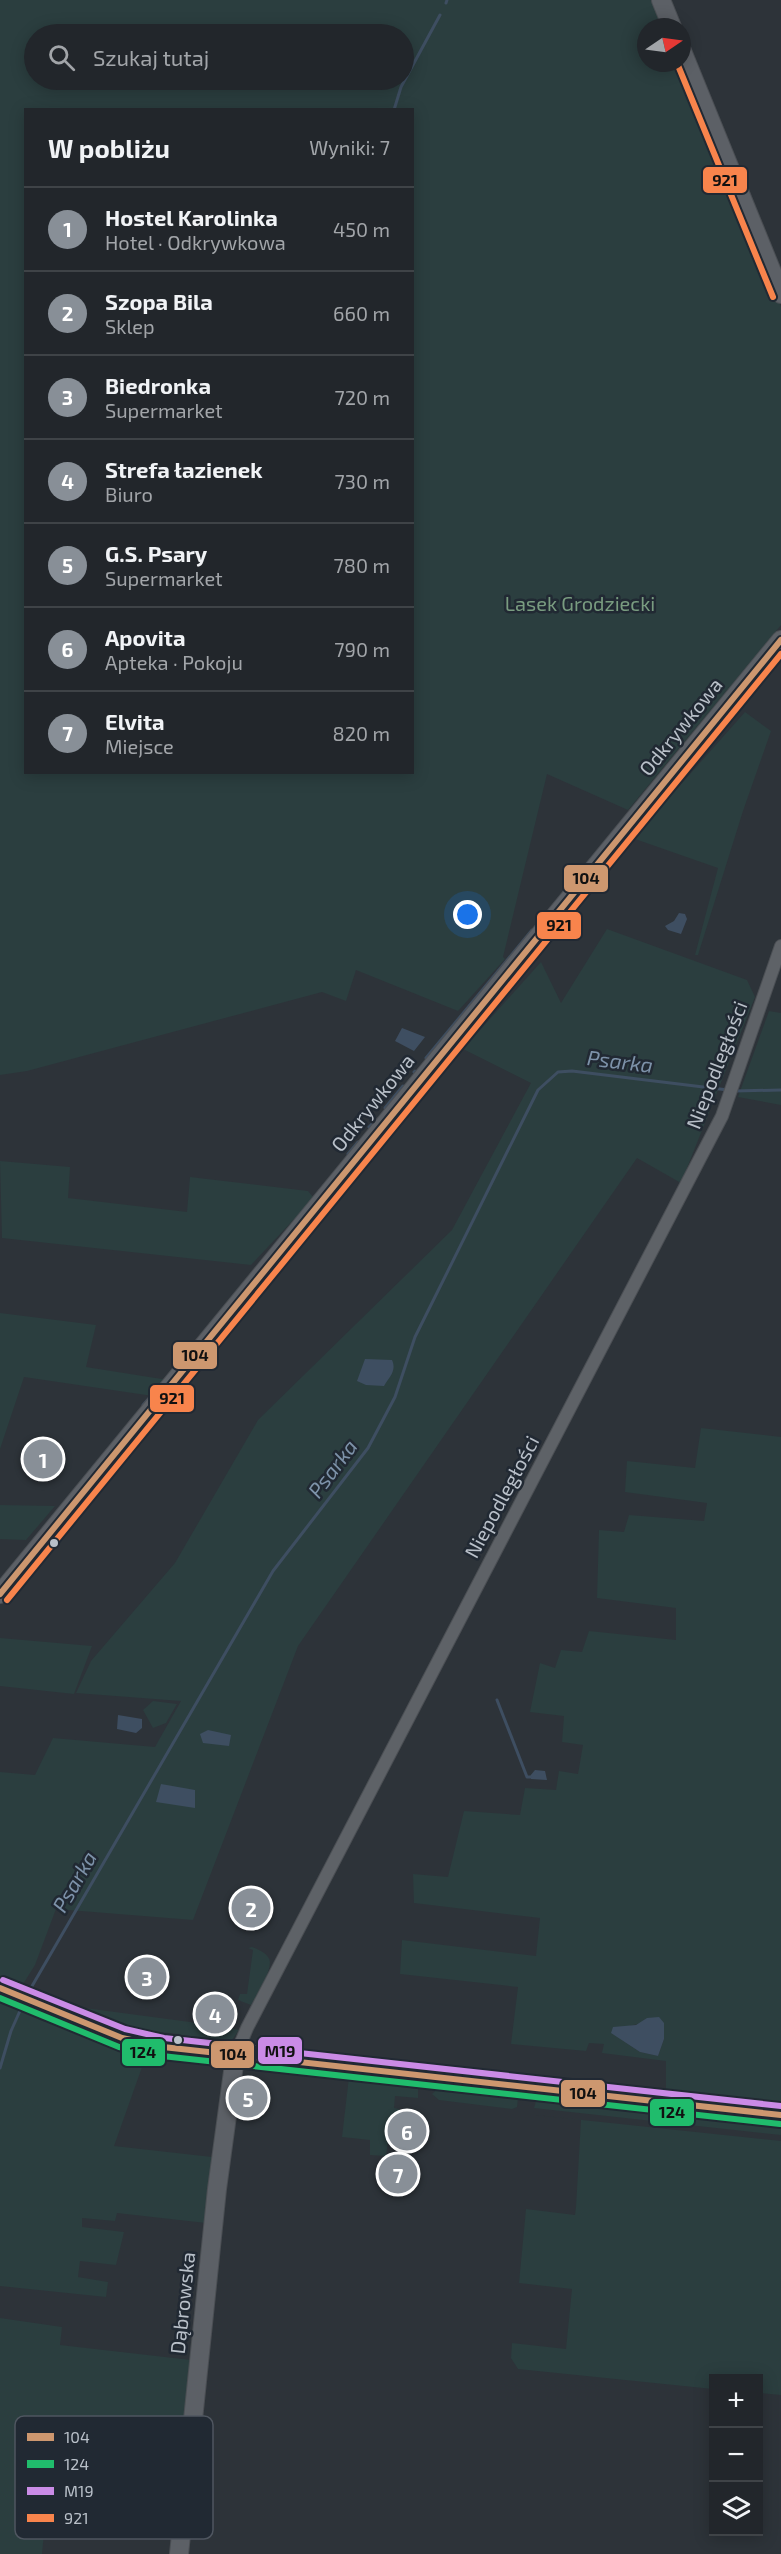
<!DOCTYPE html>
<html lang="pl">
<meta charset="utf-8">
<style>
:root{--surface:#22262b;--page:#2a2e33;--text:#f1f3f6;--muted:#a2a5a9;--line:#3f4347;--accent:#888f97}
body{margin:0;font-family:"Exo 2",sans-serif;background:var(--page);color:var(--text)}
.controls{position:absolute;right:18px;bottom:18px;display:grid;overflow:hidden;border-radius:0px;box-shadow:0 3px 15px #0003}
.controls button{width:54px;height:54px;display:grid;place-items:center;padding:0;border:0;border-bottom:2px solid var(--line);background:var(--surface);color:var(--text);font:30px sans-serif}
.compass{position:absolute;left:637px;top:18px;width:54px;height:54px;border-radius:50%;background:var(--surface);box-shadow:0 3px 15px #0003;rotate:77deg}
.you{position:absolute;left:468px;top:915px;width:21px;height:21px;margin:-15px;border:4px solid #fff;border-radius:50%;background:#1a73e8;box-shadow:0 0 0 9px #1a73e833}
.badge{display:grid;place-items:center;width:39px;height:39px;border-radius:50%;background:var(--accent);color:#fff;font-size:20px;font-weight:700}
.pin{position:absolute;translate:-50% -50%;border:3px solid #fff;box-shadow:0 2px 6px #0006}
.list{margin:0;padding:0;list-style:none}
h2{display:flex;justify-content:space-between;align-items:center;height:78px;margin:0;padding:0 24px;font-size:26px}
h2 small{font-size:20px;font-weight:400;color:var(--muted)}
.list li{display:grid;grid-template-columns:39px 1fr auto;gap:18px;align-items:center;box-sizing:border-box;height:84px;padding:0 24px;border-top:2px solid var(--line)}
.list b{display:block;font-size:22px;white-space:nowrap}
.list p{margin:0;font-size:20px;white-space:nowrap;color:var(--muted)}
.list em{font-size:20px;font-style:normal;color:var(--muted)}
.icon{flex:none;width:33px;height:33px;fill:none;stroke:currentColor;stroke-width:2;stroke-linecap:round;stroke-linejoin:round}
.map{position:relative;flex:none;width:781px;height:2554px;overflow:hidden}
.search{position:absolute;background:var(--surface);box-shadow:0 3px 15px #0003;left:24px;top:24px;width:390px;height:66px;display:flex;align-items:center;gap:15px;box-sizing:border-box;padding:0 21px;border-radius:33px;color:var(--muted);font-size:22px}
.panel{position:absolute;background:var(--surface);box-shadow:0 3px 15px #0003;left:24px;top:108px;width:390px;height:666px;border-radius:0px}
.map>svg:first-child{display:block}
</style>
<div class="map">
<svg width="781" height="2554" viewBox="0 0 781 2554">
<rect width="100%" height="100%" fill="#2d3339"/>
<path fill="#2b3e3f" fill-rule="evenodd" d="M0,0H658L669,27H646V63H682V58L781,307V625L628,810L547,774L503,957L505,959L458,1011L356,970L346,1001L322,992L27,1071L0,1075ZM34,34H404V80H34ZM26,110H412V772H26Z
M745,712L771,731L743,811L698,955H695L718,868L635,839L630,842Z
M607,929L747,980L755,997L681,1183L637,1158L298,1646L193,1920L56,1909L35,1965L20,1989L0,1981V1772L35,1775L53,1738L155,1747L181,1701L76,1693L91,1661L175,1563L258,1420L452,1230L531,1083L463,1049L541,962L561,1003Z
M769,1011L781,1013V1105L738,1097Z
M0,1161L70,1167L68,1198L187,1212L190,1177L308,1191L314,1198L251,1265L2,1238Z
M0,1313L96,1325L86,1367L168,1380L153,1396L24,1377L0,1449Z
M701,1428L781,1437V2106L666,2095V2061L602,2053L604,2044L589,2043L586,2051L511,2044L518,1987L400,1974L402,1940L536,1956L540,1918L414,1903L413,1874L448,1877L464,1811L520,1815L525,1788L556,1790L559,1771L578,1774L583,1745L562,1742L564,1716L530,1712L540,1663L555,1668L561,1650L582,1652L589,1631L676,1640V1608L597,1598L599,1530L624,1532L629,1515L704,1521L707,1503L625,1492L627,1461L695,1468ZM641,2023H664V2039L658,2056L640,2052L618,2037L630,2026Z
M0,1505L55,1506L26,1540L0,1539Z
M0,1638L92,1646L74,1694L0,1686Z
M153,1701L177,1704L166,1723L153,1728L143,1710Z
M252,1947C257,1949 265,1952 268,1957C276,1966 256,1996 251,2005L238,2000L240,1994H247L253,1950L248,1948Z
M0,2000L40,2020L147,2053L114,2146L212,2157L206,2223L117,2213L115,2221L82,2218V2227L124,2232L116,2265L80,2261L78,2277L108,2282L106,2297L0,2286Z
M85,2008L220,2026L239,2030L227,2047L179,2037V2034L150,2031L147,2034L130,2033L86,2017Z
M349,2077L396,2082V2086L410,2084L418,2089V2098L395,2096L394,2108L399,2109V2113L391,2120L386,2156L370,2155V2140L342,2137Z
M441,2086L514,2095L518,2098L517,2107L512,2109L439,2100L432,2094Z
M546,2097L781,2121V2135L534,2108L536,2101Z
M535,2115L781,2141V2395L759,2393L758,2378H714L713,2389L518,2369L511,2358L512,2343L566,2349L572,2289L519,2283L526,2209L575,2215L576,2207L581,2120Z
M0,2318L62,2327L60,2345L191,2360L183,2431L55,2418L42,2554H0Z"/>
<path fill="#3e4e61" d="M679,913L685,914L687,919L681,934L668,930L665,926L674,921Z
M402,1028L425,1037L414,1051L395,1041Z
M365,1359L392,1360C397,1371 389,1377 384,1386L366,1385L357,1381Z
M118,1715L142,1719V1728L136,1733L117,1729Z
M208,1730L231,1735L229,1746L203,1743L200,1734Z
M535,1770L545,1771L547,1780L531,1779L530,1776Z
M161,1784L195,1790V1808L156,1802Z
M659,2017L664,2023V2039L658,2056L640,2052L611,2033L613,2027L636,2025L647,2018Z"/>
<g fill="none" stroke-linecap="round" stroke-linejoin="round">
<path stroke="#3e4e61" stroke-width="3" d="M446,3L447,0
M394,110L401,87L440,15
M426,1058L532,930
M414,1072L415,1071
M735,1091L781,1090
M385,1108L403,1086
M369,1127L374,1122
M348,1154L358,1142
M143,1405L151,1396
M497,1700L527,1777H530
M28,1993L273,1571L368,1448L395,1397L415,1337L538,1090L558,1072L572,1071L728,1090
M409,2065L437,2068
M0,2068L11,2031L23,2004
M454,2070L466,2071
M483,2073L556,2081"/>
<defs>
<path id="street" d="M235,2057L247,2028L722,1116L781,946"/>
<path id="secondary" d="M661,0L672,27
M682,51L781,294
M0,1594L781,640
M0,1988L122,2038L163,2047L781,2115
M179,2554L217,2189L235,2057"/>
</defs>
<use href="#street" stroke="#4b4f54" stroke-width="14"/>
<use href="#secondary" stroke="#4b4f54" stroke-width="20"/>
<use href="#street" stroke="#5e6267" stroke-width="12"/>
<use href="#secondary" stroke="#5c6066" stroke-width="18"/>
<defs>
<path id="bus-1" d="M0,1594L781,640
M0,1988L122,2038L163,2047L781,2115"/>
<path id="bus-2" d="M0,1998L119,2047L162,2056L780,2124"/>
<path id="bus-3" d="M3,1980L125,2029L164,2038L781,2106"/>
<path id="bus-4" d="M677,63L773,297
M7,1600L781,654"/>
</defs>
<use href="#bus-1" stroke="#212933" stroke-width="10"/>
<use href="#bus-2" stroke="#212933" stroke-width="10"/>
<use href="#bus-3" stroke="#212933" stroke-width="10"/>
<use href="#bus-4" stroke="#212933" stroke-width="10"/>
<use href="#bus-1" stroke="#cd976f" stroke-width="6"/>
<use href="#bus-2" stroke="#20bc6c" stroke-width="6"/>
<use href="#bus-3" stroke="#ca8be6" stroke-width="6"/>
<use href="#bus-4" stroke="#f8844c" stroke-width="6"/>
</g>
<g fill="#b9c0c9" stroke="#212933" stroke-width="2">
<circle cx="54" cy="1543" r="5"/>
<circle cx="178" cy="2040" r="5"/>
</g>
<g text-anchor="middle" stroke-width="5" stroke-linejoin="round" paint-order="stroke">
<g font-size="20" fill="#799c80" stroke="#212933">
<text x="580" y="611">Lasek Grodziecki</text>
</g>
<g font-size="20" fill="#b9c0c9" stroke="#212933">
<text transform="translate(681 727) rotate(-51)" y="7">Odkrywkowa</text>
<text transform="translate(717 1065) rotate(-69)" y="7">Niepodległości</text>
<text transform="translate(373 1103) rotate(-51)" y="7">Odkrywkowa</text>
<text transform="translate(502 1497) rotate(-62)" y="7">Niepodległości</text>
<text transform="translate(183 2303) rotate(-84)" y="7">Dąbrowska</text>
</g>
<g font-size="21" font-style="italic" fill="#7d92a9" stroke="#212933">
<text transform="translate(620 1062) rotate(7)" y="7">Psarka</text>
<text transform="translate(333 1469) rotate(-53)" y="7">Psarka</text>
<text transform="translate(75 1882) rotate(-60)" y="7">Psarka</text>
</g>
</g>
<rect x="15" y="2416" width="198" height="123" rx="9" fill="#212933" stroke="#4f5660" stroke-width="1.5"/>
<rect x="27" y="2433" width="27" height="8" fill="#cd976f"/>
<rect x="27" y="2460" width="27" height="8" fill="#20bc6c"/>
<rect x="27" y="2487" width="27" height="8" fill="#ca8be6"/>
<rect x="27" y="2514" width="27" height="8" fill="#f8844c"/>
<g font-size="16" fill="#b9c0c9">
<text x="64" y="2443">104</text>
<text x="64" y="2470">124</text>
<text x="64" y="2497">M19</text>
<text x="64" y="2524">921</text>
</g>
<g stroke="#212933" stroke-width="2">
<rect x="702" y="166" width="46" height="28" rx="6" fill="#f8844c"/>
<rect x="563" y="864" width="46" height="29" rx="6" fill="#cd976f"/>
<rect x="536" y="911" width="46" height="29" rx="6" fill="#f8844c"/>
<rect x="172" y="1341" width="46" height="29" rx="6" fill="#cd976f"/>
<rect x="149" y="1384" width="46" height="29" rx="6" fill="#f8844c"/>
<rect x="257" y="2036" width="46" height="29" rx="6" fill="#ca8be6"/>
<rect x="121" y="2038" width="45" height="29" rx="6" fill="#20bc6c"/>
<rect x="210" y="2040" width="45" height="29" rx="6" fill="#cd976f"/>
<rect x="560" y="2079" width="46" height="29" rx="6" fill="#cd976f"/>
<rect x="649" y="2098" width="46" height="29" rx="6" fill="#20bc6c"/>
</g>
<g font-size="16" text-anchor="middle" font-weight="bold" fill="#111">
<text x="725" y="186">921</text>
<text x="586" y="884">104</text>
<text x="559" y="931">921</text>
<text x="195" y="1361">104</text>
<text x="172" y="1404">921</text>
<text x="280" y="2057">M19</text>
<text x="143" y="2058">124</text>
<text x="233" y="2060">104</text>
<text x="583" y="2099">104</text>
<text x="672" y="2118">124</text>
</g>
</svg>
<div class="controls">
<button>+</button>
<button>−</button>
<button><svg class="icon" aria-label="layers" viewBox="0 0 24 24"><path d="M12 4l9 5-9 5-9-5zM3 14l9 5 9-5"/></svg></button>
</div>
<svg class="compass" viewBox="-18 -18 36 36"><path d="M0-13l5 13h-10z" fill="#e53935"/><path d="M0 13l5-13h-10z" fill="#a2a5a9"/></svg>
<div class="you"></div>
<div class="pin badge" style="left:43px;top:1459px">1</div>
<div class="pin badge" style="left:251px;top:1908px">2</div>
<div class="pin badge" style="left:147px;top:1977px">3</div>
<div class="pin badge" style="left:215px;top:2014px">4</div>
<div class="pin badge" style="left:248px;top:2098px">5</div>
<div class="pin badge" style="left:407px;top:2131px">6</div>
<div class="pin badge" style="left:398px;top:2174px">7</div>
<div class="search"><svg class="icon" aria-label="search" viewBox="0 0 24 24"><circle cx="10" cy="10" r="6"/><path d="M15 15l6 6"/></svg>Szukaj tutaj</div>
<section class="panel">
<h2>W pobliżu<small>Wyniki: 7</small></h2>
<ul class="list">
<li><span class="badge">1</span><div><b>Hostel Karolinka</b><p>Hotel · Odkrywkowa</p></div><em>450 m</em></li>
<li><span class="badge">2</span><div><b>Szopa Bila</b><p>Sklep</p></div><em>660 m</em></li>
<li><span class="badge">3</span><div><b>Biedronka</b><p>Supermarket</p></div><em>720 m</em></li>
<li><span class="badge">4</span><div><b>Strefa łazienek</b><p>Biuro</p></div><em>730 m</em></li>
<li><span class="badge">5</span><div><b>G.S. Psary</b><p>Supermarket</p></div><em>780 m</em></li>
<li><span class="badge">6</span><div><b>Apovita</b><p>Apteka · Pokoju</p></div><em>790 m</em></li>
<li><span class="badge">7</span><div><b>Elvita</b><p>Miejsce</p></div><em>820 m</em></li>
</ul>
</section>
</div>
